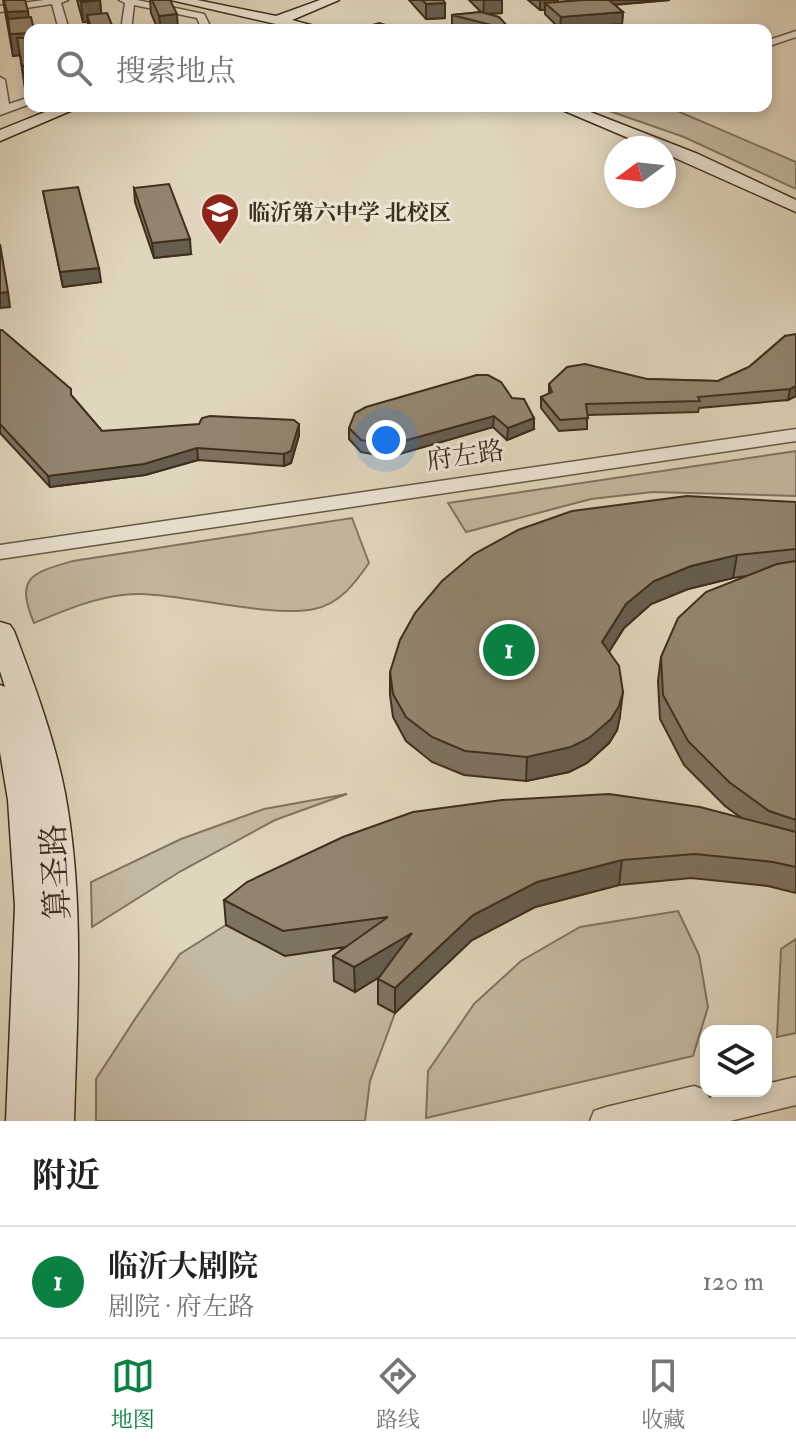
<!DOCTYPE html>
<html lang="zh">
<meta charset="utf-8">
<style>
:root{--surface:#fff;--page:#f2f2f2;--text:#222;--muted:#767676;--line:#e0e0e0;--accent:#0b8043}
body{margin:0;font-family:"IM FELL Double Pica","Noto Serif SC",serif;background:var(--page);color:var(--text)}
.controls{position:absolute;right:24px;bottom:24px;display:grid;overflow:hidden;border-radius:16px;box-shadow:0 4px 12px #0003}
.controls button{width:72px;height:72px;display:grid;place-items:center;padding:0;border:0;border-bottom:2px solid var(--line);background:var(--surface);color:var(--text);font:40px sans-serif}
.compass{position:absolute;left:604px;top:136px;width:72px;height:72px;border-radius:50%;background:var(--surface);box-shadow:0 4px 12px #0003;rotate:255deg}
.you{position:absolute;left:386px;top:440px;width:28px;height:28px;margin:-20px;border:6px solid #fff;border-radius:50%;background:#1a73e8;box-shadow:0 0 0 12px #1a73e833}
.badge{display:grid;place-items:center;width:52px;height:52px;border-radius:50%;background:var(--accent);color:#fff;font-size:26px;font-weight:700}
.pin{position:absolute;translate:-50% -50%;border:4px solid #fff;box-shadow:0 2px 8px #0006}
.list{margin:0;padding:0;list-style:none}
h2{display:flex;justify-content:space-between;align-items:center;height:104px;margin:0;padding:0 32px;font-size:34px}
h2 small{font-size:26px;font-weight:400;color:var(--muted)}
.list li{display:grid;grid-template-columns:52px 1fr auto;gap:24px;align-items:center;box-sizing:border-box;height:112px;padding:0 32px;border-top:2px solid var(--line)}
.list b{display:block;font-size:30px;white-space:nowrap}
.list p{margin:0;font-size:26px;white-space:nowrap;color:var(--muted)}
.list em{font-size:26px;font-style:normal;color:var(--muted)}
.icon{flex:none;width:44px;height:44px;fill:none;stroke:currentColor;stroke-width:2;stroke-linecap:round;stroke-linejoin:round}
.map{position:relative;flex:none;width:796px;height:1121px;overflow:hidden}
.search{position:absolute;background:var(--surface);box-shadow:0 4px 12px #0003;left:24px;right:24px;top:24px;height:88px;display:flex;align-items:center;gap:20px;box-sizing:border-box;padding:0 28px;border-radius:16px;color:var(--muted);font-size:30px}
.sheet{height:216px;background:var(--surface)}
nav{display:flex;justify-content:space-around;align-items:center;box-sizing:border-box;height:112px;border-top:2px solid var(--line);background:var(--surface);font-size:22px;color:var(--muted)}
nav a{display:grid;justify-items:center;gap:4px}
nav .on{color:var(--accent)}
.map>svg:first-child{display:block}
</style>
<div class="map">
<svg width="796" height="1121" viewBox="0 0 796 1121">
<rect width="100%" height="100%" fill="#e0d6bd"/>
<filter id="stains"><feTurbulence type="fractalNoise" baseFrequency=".0025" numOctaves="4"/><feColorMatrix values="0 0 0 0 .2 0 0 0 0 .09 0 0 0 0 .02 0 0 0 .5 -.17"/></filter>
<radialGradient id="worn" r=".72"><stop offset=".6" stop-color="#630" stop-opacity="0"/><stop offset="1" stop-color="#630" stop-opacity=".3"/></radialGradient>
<path fill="#c4b9a2" stroke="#81745f" stroke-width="2" d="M595,106H666L796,162V189L684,137Z
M796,451V496L653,492L591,499L466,532L448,503Z
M352,518L369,563C355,583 340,604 314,609C270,618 189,595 141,594C104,593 68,609 34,623C15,577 31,573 73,561Z
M347,794L275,820L181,871L92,927L91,882L181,839L264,809Z
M678,911L699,955L708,1007L693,1056L426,1118L428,1071L474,1004L521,961L580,927Z
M226,925L388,941L412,957L379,1004L395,1013L370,1081L365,1121H96V1079L135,1019L180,954Z
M796,939V1033L777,1037L781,949Z"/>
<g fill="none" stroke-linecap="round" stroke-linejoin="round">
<defs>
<path id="minor" d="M44,0H68L61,3L69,30H59L52,4L0,12V6Z
M119,0H137L204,14L212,30H202L197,18L134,5L131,30H121L125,3Z
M796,31V37L766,47V41Z
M0,77L5,80L9,104L30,97V104L0,115Z"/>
<path id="tertiary" d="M796,429V441L0,559V545Z
M796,1077V1105L730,1121H590L594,1111L606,1107L694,1086L705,1090L709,1098L738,1091H766V1084Z"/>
<path id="secondary" d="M171,0H197L276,16L320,0H339L292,20L329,30H302Z
M60,106H82L0,141V130Z
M553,106H575L698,154L796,200V212L664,153V148H652Z
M0,622L10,625L14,631C34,684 54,737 65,793C85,901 77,1012 74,1121H6L15,906L8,800L0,752V685L5,687L0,671Z"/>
</defs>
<use href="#minor" stroke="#665844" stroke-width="3"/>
<use href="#tertiary" stroke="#665844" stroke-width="3"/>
<use href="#secondary" stroke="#3e2e1c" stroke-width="3"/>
<use href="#minor" fill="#ebe4d4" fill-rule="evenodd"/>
<use href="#tertiary" fill="#ebe4d4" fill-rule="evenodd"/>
<use href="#secondary" fill="#ebe4d4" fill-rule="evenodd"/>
</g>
<path fill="#7e7260" stroke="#3e2e1c" stroke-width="2" d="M3,0H25V88L20,55L13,56Z
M77,0H100L101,13L114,30H88V22H83Z
M150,0H170L178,30H158L151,13Z
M409,0H443L445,3V18L426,19Z
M469,0H502V13L489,14L511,30H464L452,27V15L481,12Z
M528,0H558V2L583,0H670L614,5L623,12L622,24L560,29L545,14V10H540Z
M134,188L191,254L154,258L135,202Z
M43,191L101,282L63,287Z
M0,330L72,396L102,431L299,424V435L291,463L284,466L198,460L145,475L50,487L0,433Z
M785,336L796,396L788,400L699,408L698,412L587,415V429L559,431L541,408V397L549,394V384L647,379L718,381L749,367Z
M477,375L534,429L507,440L493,427L389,457L361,452L349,439V428Z
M796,502V893L768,886L691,878L619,885L535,907L472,940L395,1013L378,1004V979L379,977L355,992L334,981L333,956L345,947L285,956L226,925L224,900L740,817L725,806L684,765L660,719L658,681L661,657L746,576L733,578L688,589L651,604L624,628L609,652L620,716L617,730L609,743L587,763L569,772L526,781L464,775L432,762L406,741L393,717L390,695V672Z"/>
<path fill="#665d4e" stroke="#3e2e1c" stroke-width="2" d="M100,0L102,21L87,15L88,22H83L81,2Z
M484,0H502V13L483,14Z
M540,0H558V9L545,3V10H540Z
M598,0H670L597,6Z
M445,3V18L426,19V4Z
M28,11L30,30L10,33L7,12Z
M623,12L622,24L560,29L561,17Z
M177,14L178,30H161L159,16Z
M30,33V54L13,56L10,34Z
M30,65V88H25L22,66Z
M190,239L191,254L154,258L152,243Z
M99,268L101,282L63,287L60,272Z
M8,292L10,307L0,308V293Z
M796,386V396L788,400L790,389Z
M494,416L493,427L389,457V445Z
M534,418V429L507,440L508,428Z
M299,424V435L291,463L284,466V454Z
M197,448L198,460L145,475L50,487L48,476Z
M737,555L733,578L688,589L651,604L624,628L600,666L602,642L626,604L654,581L691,566Z
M623,692L620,716L617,730L609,743L587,763L569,772L526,781L527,757Z
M622,860L619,885L535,907L472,940L395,1013V988L473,915L537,882Z
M412,933V957L355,992L354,967Z"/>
<path fill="#928570" stroke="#3e2e1c" stroke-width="2" d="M4,0H25L28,11L7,12Z
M80,0H100L81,2Z
M152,0H170L177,14L159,16Z
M422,0H443L445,3L426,4Z
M583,0H609L623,12L561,17L545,3Z
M481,12L499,17L511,30L452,15Z
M107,13L114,30H92L87,15Z
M31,17L34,30H30V33L10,34L8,19Z
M379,23L396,28L390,30H376L366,27Z
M17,38H30V65L22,66Z
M169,184L190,239L152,243L134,188Z
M78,187L99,268L60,272L43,191Z
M0,244L8,292L0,293Z
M0,330H2L71,389V395L102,431L199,424L202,418L210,416L294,420L299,424L291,451L284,454L197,448L144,464L48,476L0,424Z
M796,334V386L790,389L698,397L700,401L586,404L588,418L560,420L541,397L552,392L549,384L567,367L585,364L647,379L718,381L749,367L785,336Z
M477,375H488L501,382L512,398L524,399L534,418L508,428L494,416L389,445L361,440L349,428L355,413L366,407Z
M687,496L796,502V549L737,555L691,566L654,581L626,604L602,642L619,666L623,692L619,706L611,719L589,738L571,747L527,757L465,751L432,737L406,717L393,694L390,672L400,640L415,613L442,581L474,554L518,530L572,511Z
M796,561V820L769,811L729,782L688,741L663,695L661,657L678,618L706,592L777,564Z
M609,794L700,807L796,832V867L773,862L695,854L622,860L537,882L473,915L395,988L378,979L412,933L354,967L333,956L388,917L283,931L224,900L247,882L343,837L413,812L502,800Z"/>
<defs>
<symbol id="school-pin" viewBox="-11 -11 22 30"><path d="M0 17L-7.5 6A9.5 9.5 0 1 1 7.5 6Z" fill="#8f2418" stroke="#ebe4d4"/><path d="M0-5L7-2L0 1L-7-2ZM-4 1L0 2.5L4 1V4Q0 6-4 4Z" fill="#fff"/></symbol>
</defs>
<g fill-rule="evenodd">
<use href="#school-pin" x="198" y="190" width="44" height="60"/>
</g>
<g text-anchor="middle" stroke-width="6" stroke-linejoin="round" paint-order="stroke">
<g font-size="22" font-weight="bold" fill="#3e2e1c" stroke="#ebe4d4" text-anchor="start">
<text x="248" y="220">临沂第六中学 北校区</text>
</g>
<g font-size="26" fill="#3e2e1c" stroke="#ebe4d4">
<text transform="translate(465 455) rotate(-8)" y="9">府左路</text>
</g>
<g font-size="32" fill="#3e2e1c" stroke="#ebe4d4">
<text transform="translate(55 872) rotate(-93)" y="11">算圣路</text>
</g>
</g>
<rect width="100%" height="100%" filter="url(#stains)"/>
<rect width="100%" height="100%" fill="url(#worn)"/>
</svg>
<div class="controls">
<button><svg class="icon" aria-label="layers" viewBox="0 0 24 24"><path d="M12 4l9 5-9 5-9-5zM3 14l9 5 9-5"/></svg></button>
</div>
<svg class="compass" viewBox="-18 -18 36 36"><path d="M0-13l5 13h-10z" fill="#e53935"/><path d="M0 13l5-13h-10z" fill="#767676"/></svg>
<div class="you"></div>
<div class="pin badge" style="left:509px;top:650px">1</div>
<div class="search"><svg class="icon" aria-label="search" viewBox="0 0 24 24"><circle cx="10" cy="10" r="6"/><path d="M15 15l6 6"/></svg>搜索地点</div>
</div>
<section class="sheet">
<h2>附近<small></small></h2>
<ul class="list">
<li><span class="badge">1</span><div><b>临沂大剧院</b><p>剧院 · 府左路</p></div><em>120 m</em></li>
</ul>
</section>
<nav>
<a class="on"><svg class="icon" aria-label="map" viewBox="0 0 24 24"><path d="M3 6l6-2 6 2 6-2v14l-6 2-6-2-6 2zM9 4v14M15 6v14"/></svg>地图</a>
<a><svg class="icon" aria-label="directions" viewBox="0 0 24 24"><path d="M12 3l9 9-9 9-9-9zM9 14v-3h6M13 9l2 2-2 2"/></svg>路线</a>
<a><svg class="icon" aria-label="saved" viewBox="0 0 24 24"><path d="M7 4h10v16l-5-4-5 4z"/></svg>收藏</a>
</nav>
